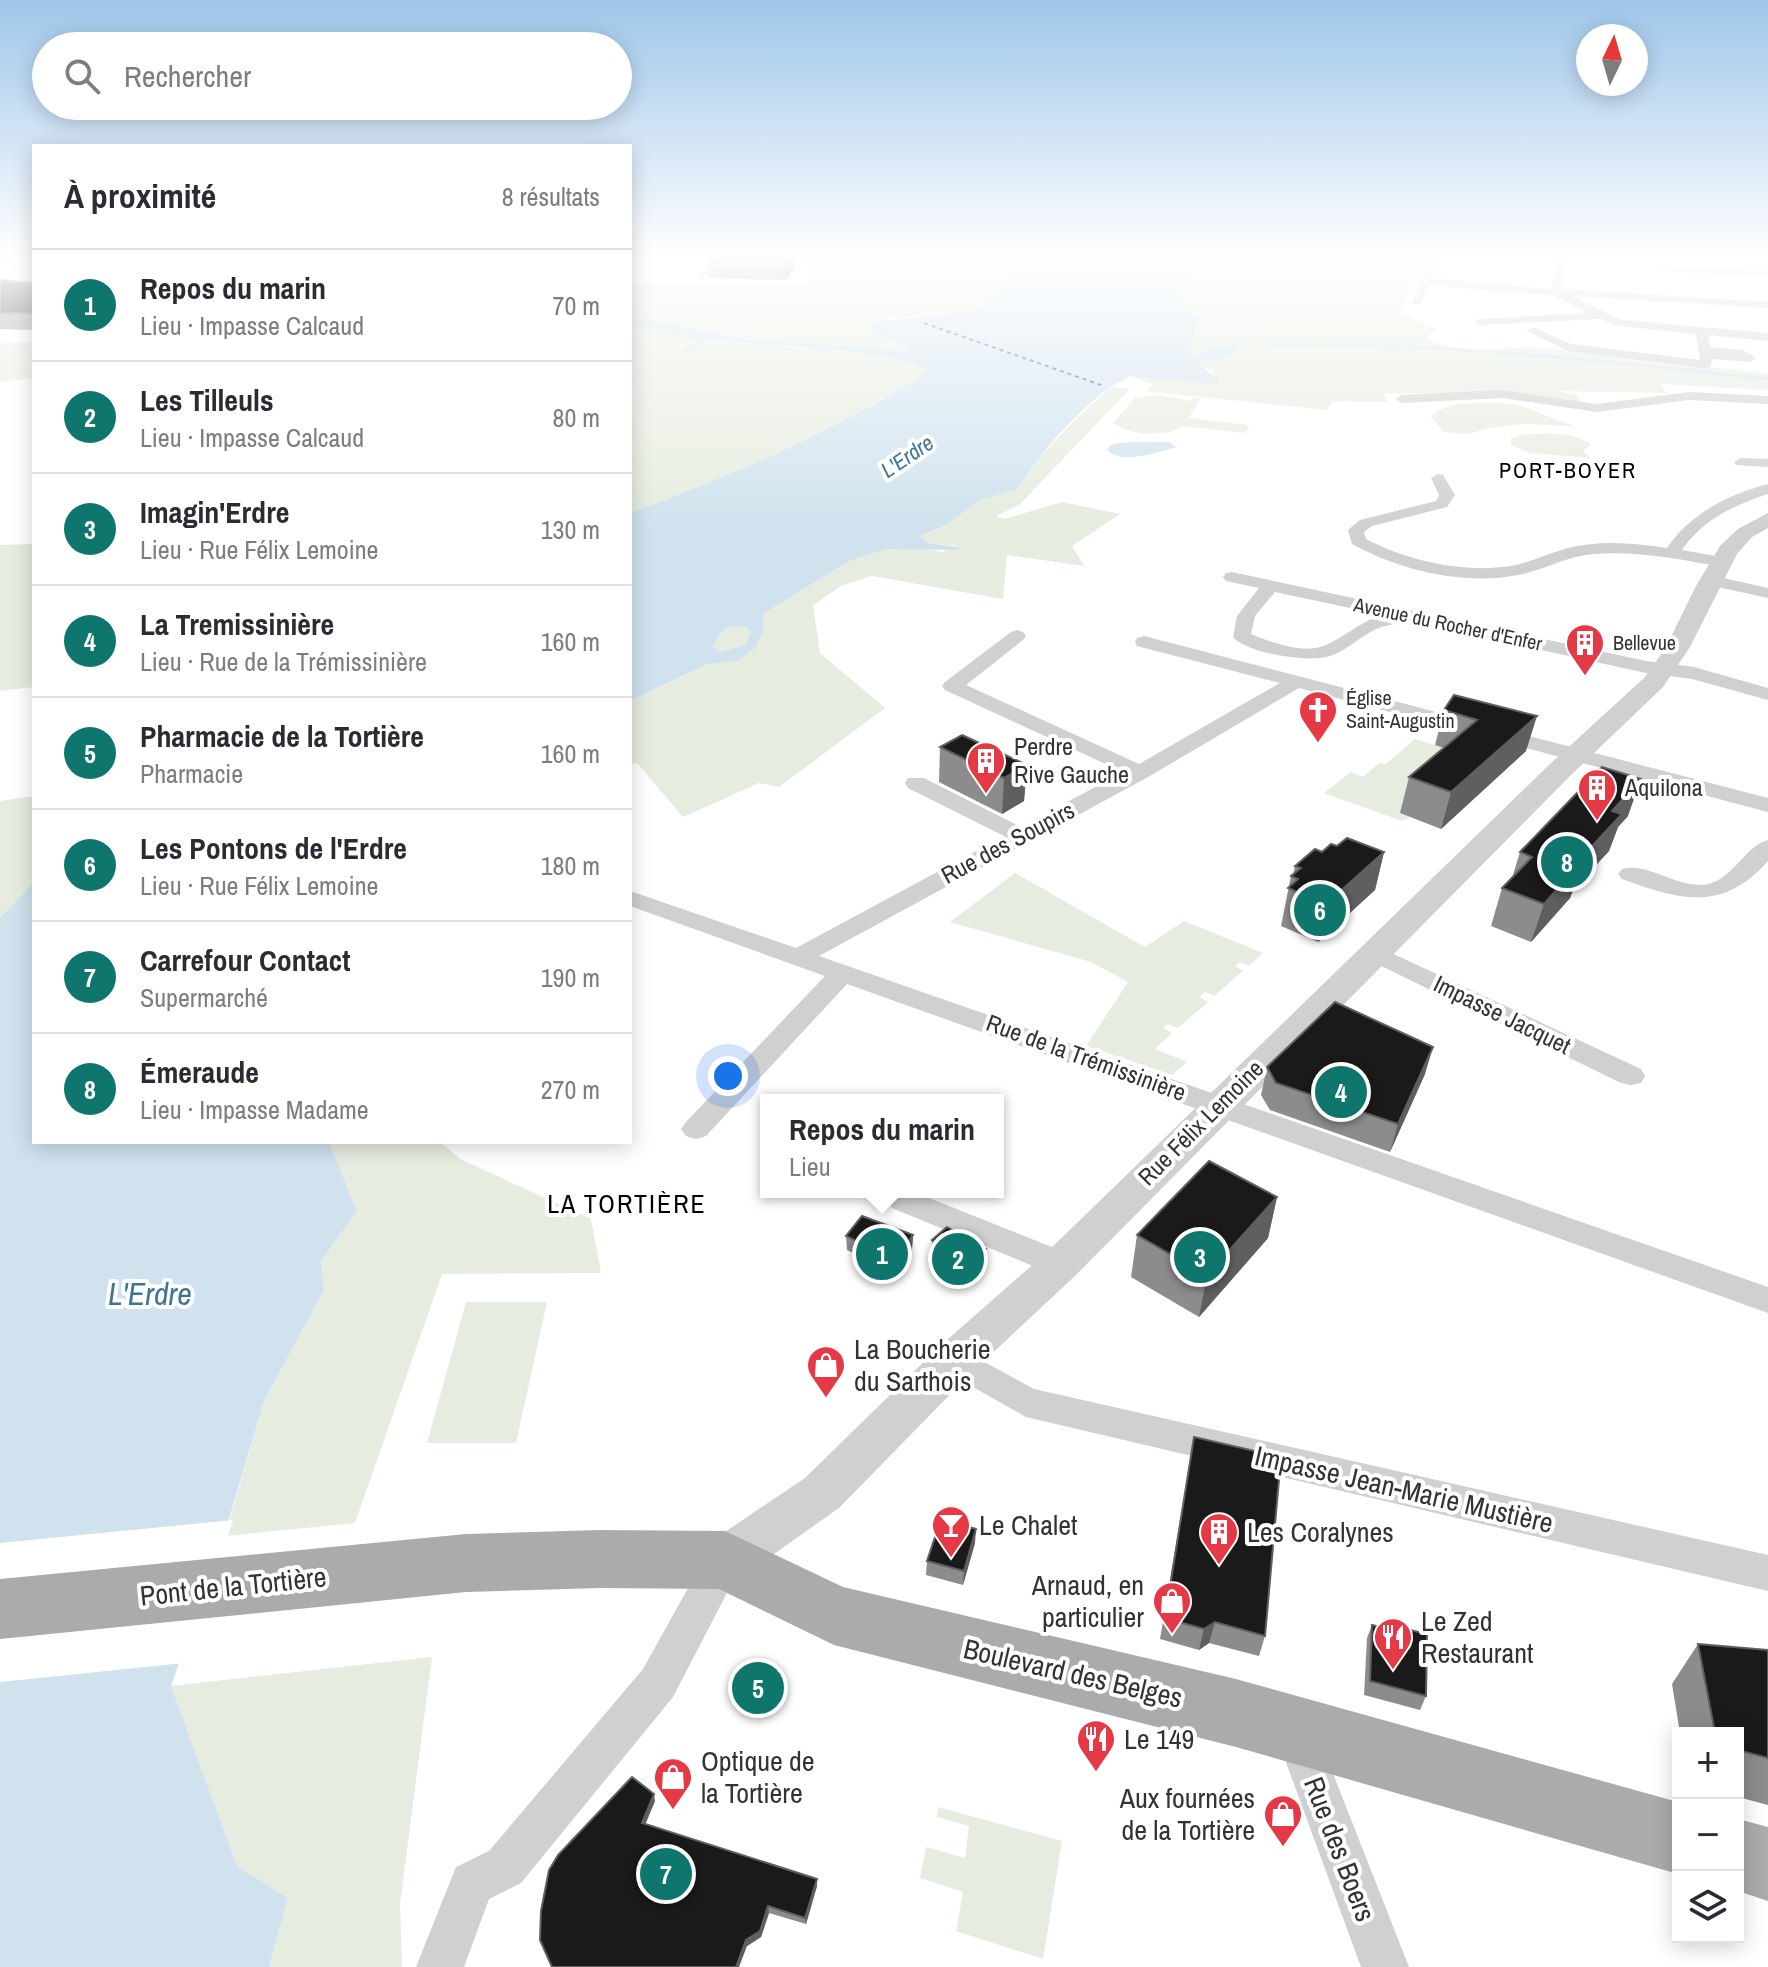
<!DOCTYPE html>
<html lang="fr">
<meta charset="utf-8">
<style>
:root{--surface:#fff;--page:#f7f7f7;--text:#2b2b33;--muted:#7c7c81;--line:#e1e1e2;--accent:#0f766e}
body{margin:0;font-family:"Archivo Narrow",sans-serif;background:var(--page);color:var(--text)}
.controls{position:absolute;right:24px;bottom:24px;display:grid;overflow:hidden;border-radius:0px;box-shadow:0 4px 20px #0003}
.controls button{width:72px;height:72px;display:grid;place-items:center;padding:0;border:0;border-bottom:2px solid var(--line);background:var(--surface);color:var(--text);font:40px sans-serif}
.compass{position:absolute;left:1576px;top:24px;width:72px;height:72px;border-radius:50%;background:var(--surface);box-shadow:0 4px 20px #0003;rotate:5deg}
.you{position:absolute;left:728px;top:1076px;width:28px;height:28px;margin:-20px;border:6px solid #fff;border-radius:50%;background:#1a73e8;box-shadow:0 0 0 12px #1a73e833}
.badge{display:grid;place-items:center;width:52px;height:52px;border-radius:50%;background:var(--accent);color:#fff;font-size:26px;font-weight:700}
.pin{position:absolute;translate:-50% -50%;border:4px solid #fff;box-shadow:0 2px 8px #0006}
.popup{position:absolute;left:760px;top:1094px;width:244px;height:104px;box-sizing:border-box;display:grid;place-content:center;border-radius:0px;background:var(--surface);filter:drop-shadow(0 2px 6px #0005);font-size:26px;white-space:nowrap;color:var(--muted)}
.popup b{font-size:30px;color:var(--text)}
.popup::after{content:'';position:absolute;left:50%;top:100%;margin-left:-16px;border:16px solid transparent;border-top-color:var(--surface)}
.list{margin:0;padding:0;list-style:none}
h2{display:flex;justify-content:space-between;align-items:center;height:104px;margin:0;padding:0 32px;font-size:34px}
h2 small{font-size:26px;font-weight:400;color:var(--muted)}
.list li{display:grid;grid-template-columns:52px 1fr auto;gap:24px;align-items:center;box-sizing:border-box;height:112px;padding:0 32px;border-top:2px solid var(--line)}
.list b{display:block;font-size:30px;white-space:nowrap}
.list p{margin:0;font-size:26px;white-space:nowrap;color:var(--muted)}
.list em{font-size:26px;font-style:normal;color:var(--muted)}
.icon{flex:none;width:44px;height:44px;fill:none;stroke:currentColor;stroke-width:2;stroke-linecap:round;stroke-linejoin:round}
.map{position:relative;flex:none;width:1768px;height:1967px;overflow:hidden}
.search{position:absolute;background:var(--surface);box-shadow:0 4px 20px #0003;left:32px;top:32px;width:600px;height:88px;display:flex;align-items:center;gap:20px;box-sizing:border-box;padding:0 28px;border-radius:44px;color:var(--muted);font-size:30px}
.panel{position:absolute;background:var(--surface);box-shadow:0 4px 20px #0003;left:32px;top:144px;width:600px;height:1000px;border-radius:0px}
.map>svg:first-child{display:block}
</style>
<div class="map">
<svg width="1768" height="1967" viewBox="0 0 1768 1967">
<rect width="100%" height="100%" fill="#fff"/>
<path fill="#e6ecdf" d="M822,256H1035L1001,278V296L975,310L886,319L904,344L912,349L906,351L744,339L669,323L630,319V284H804Z
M1254,256H1429L1400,312L1436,329L1427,337C1458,358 1505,345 1541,348C1617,354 1692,365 1768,374V390L1660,384L1666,393L1558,391L1576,395L1582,402L1518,394L1384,393L1387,402L1333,401L1327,410L1145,391L1154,384L1129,376L1216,385L1213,372L1198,363L1201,361H1220L1238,349L1273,346L1212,347L1198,355H1191L1196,322L1200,320L1174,297L1192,286L1202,269Z
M630,325C655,326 677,337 702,340C767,348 872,345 929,371L819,436L713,482L630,513Z
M34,342V378L0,382V343Z
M1111,387L1130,389L1019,505L996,516L1004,519L1062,502L1120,514L1072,546L1084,566L1007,555L1003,599L872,576L841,586L813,605L820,653L885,708L779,787L759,783L683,817L637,763L630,764V701L707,664L737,661L763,630V614L849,561L887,549L919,548L942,552L958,546L927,543L920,536L946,525L979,501L1018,489C1042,449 1077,418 1111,387Z
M1159,395L1191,401L1194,398H1201L1189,418L1249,425L1245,433L1183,426L1171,432L1144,434L1126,430L1113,423L1135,398Z
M1498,403L1518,405L1574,426L1523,424L1489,428L1468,434L1444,432L1431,417C1445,400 1478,404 1498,403Z
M1526,434C1546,434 1575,431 1591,445L1583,451L1591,458L1531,453L1511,445V438Z
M34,544V687L0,691V545Z
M730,626L748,627L751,632L744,646L718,652L713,646L721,632Z
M1415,739L1470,756L1400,813L1410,817L1402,821L1324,793L1351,772L1363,777L1379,763L1386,764Z
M34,796V882L0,918V801Z
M1015,873L1145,947L1184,921L1263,953L1249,966L1240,962L1235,966L1243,971L1214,996L1205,992L1200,997L1208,1002L1178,1028L1168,1024L1163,1028L1172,1033L1155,1049L1187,1062L1172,1075L1086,1046L1128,982L1091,962L950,922Z
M329,1142H440L460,1159L591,1219L601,1273L442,1274L355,1523L225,1536L264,1401L324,1290L321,1261L357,1211Z
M466,1302H547L516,1443H427Z
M432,1657L400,1904L402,1967H269L288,1898L237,1866L171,1686Z
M938,1807L1062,1841L1043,1959L956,1931L963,1892L920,1878L926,1847L965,1858L969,1826L937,1817Z"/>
<path fill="#cfe2ee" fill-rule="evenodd" d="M1035,256H1254L1202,269L1192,286L1175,297L1201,320L1196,322L1191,355H1198L1212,347L1277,346L1238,349L1220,361H1200L1199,364L1219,380L1217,385L1129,376C1124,381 1118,382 1113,385C1077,411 1041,451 1018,489L979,501L946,525L920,536L927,543L959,547L957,550L887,549L849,561L763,614V630L756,647L737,661L707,664L630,701V513C734,475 835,432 928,371C880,346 760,346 702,340C677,338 655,326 630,325V319L669,323L744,339L906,351L911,349L871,330L869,323L975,310L1001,296V278ZM730,626L747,627L751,632L744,646L718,652L713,646L721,632Z
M1131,442H1169L1177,447C1158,452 1122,465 1107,450L1112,444Z
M34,882V1142H329L357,1211L321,1261L324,1290L264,1401L224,1536L171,1686L237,1866L288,1898L269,1967H0V918Z"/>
<path fill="#fff" d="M233,1520L184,1663L0,1682V1543Z"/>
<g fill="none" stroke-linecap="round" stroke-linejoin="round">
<path stroke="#cfe2ee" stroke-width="3" d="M1268,346C1436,341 1601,361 1768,379
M684,352L709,336"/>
<path stroke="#3f7597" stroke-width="2" stroke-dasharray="4 4" stroke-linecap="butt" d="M924,323L1101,385"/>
<path fill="#d0d0d0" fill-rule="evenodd" d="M712,257L719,259L702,280H696Z
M769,260L813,261L817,263L766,264Z"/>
<path fill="#d0d0d0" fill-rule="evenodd" d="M1430,256H1440L1431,278L1552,289L1556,256H1566L1563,289L1768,302V308L1571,296L1622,320L1768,333V341L1708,335L1710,347L1743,350L1756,358L1750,362L1712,359L1711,366L1704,368L1568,351L1525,330L1535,328L1571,344L1700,360L1696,334L1620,326L1600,319L1480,325L1474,322L1480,319L1587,313L1555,296L1429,285L1420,304H1412Z
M1665,266L1768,271V277L1661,271L1660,269Z
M1502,390L1597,404L1689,392L1768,396V404L1689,400L1597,412L1502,398L1402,403L1395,399L1402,395Z
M1741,458L1768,459V467L1736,465L1734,462Z
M1438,474L1443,475L1455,495L1447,507L1372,526L1364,532L1366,539C1406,560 1458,572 1503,567C1526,565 1546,554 1568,548C1600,540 1634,543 1667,548C1691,513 1727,495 1768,484V494C1734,505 1702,520 1682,550L1727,558L1729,562L1727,566L1721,567C1679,559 1637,551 1594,554C1567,556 1544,570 1518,575C1464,586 1399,570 1352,544L1348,530L1360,520L1436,501L1439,495L1431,478Z
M1232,572L1646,661L1694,667L1768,688V700L1692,679L1646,673L1405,620C1396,625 1385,625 1376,629C1361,636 1348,649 1333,655C1312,664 1248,654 1233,637L1237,616L1259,588L1226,581L1223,577L1226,573ZM1275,592L1383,615C1358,622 1341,641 1320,647C1299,653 1270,642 1251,634L1255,616Z
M1710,575L1768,588V598L1704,584L1701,580Z
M1017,630L1023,632L1026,636L1023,640L966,685L1139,764L1280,683L1137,646L1135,642L1137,638L1144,636L1768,798V812L1299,688L1148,777L819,956L1768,1287V1313L847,984L706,1136L696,1139L686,1136L681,1129L686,1122L825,976L630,906V891L796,948L1004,836L908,788L905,783L908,778H924L1021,827L1123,772L945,690L942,686L945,682L1011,632Z
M1768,840V861C1722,913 1680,900 1622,879L1618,874L1622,869C1649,862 1678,890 1708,884C1734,878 1745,846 1768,840Z
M1374,945L1641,1069L1645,1076L1641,1083L1631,1085L1621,1083L1365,958L1361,953L1365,948Z
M892,1192H914L1072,1255L1077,1264L1072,1273L1061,1276L1050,1273L892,1208L888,1200Z
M955,1346L1034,1389L1768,1555V1591L1026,1417L943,1370L938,1360L943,1350Z
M725,1542L739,1547L744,1560L673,1697L521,1883L489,1899L464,1967H416L456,1867L489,1851L643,1669L711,1547Z
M1297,1714L1312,1720L1409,1967H1361L1276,1735L1282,1720Z"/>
<path fill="#d0d0d0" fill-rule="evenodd" d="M1768,513V528L1752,537L1737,554L1690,647L1663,687L1569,777L1076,1275L971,1373L839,1508L743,1576L725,1583L707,1576L700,1560L707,1544L805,1478L939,1347L1046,1253L1549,765L1645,677L1666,647L1696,586L1720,546L1738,529Z"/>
<path fill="#bdbdbd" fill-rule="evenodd" d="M0,256H11L0,261Z"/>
<path fill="#ababab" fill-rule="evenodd" d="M600,1530L725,1531L843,1587L1236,1679L1678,1802V1874L1236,1747L834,1645L719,1589L600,1588L466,1592L0,1639V1579L466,1534Z
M1738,1819L1768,1827V1901L1738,1891Z"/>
<path stroke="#888" stroke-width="2" d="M0,264L18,256"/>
</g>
<path fill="#8c8c8c" d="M706,256H804L803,257H795V267L786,280L708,278Z
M0,280L34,283V330L0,329Z
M1454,695L1526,751L1441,829L1400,813L1409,777L1444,748L1435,745L1444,710Z
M940,747L1027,765L1024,801L1002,814L939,782Z
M1628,816L1618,827L1609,851L1573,890L1570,898L1531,942L1491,926L1502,888L1512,878L1520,852Z
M1337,846L1384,852L1375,890L1318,942L1281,926L1291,876L1293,875L1295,866L1322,852Z
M1267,1067L1425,1074L1390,1152L1270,1110L1261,1095Z
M1277,1197L1268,1238L1199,1317L1131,1277L1137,1235Z
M913,1235L912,1249L894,1273L847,1250L846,1236Z
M932,1240L986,1263L970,1278L932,1254Z
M1194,1437L1265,1636L1259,1656L1209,1643L1199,1650L1160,1639Z
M975,1543L963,1585L926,1575L927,1561Z
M1372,1625L1391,1629L1393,1626L1426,1696L1420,1710L1364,1695L1367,1638Z
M1698,1644L1768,1650V1805L1738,1797V1733H1680L1672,1684Z
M655,1801L645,1824L817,1879V1886L806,1924L769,1913L761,1937L747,1946L549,1870Z"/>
<path fill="#5f5f5f" d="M787,256H795V267L786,280L785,259Z
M1537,716L1526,751L1441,829L1451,792Z
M1027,765L1024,801L1002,814L1004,778Z
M1641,779L1628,816L1618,827L1609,851L1573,890L1570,898L1531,942L1544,904L1580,859L1612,811Z
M1384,852L1375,890L1318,942L1326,904Z
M1433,1047L1425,1074L1390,1152L1398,1124Z
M1277,1197L1268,1238L1199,1317L1207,1275Z
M913,1235L912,1249L894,1273V1259Z
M986,1249V1263L970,1278L971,1264Z
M976,1529L975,1543L963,1585L964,1571Z
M1215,1622L1209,1643L1199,1650L1204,1629Z
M654,1794L655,1801L643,1830L642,1823Z
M817,1879V1886L806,1924L805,1918Z
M768,1906L769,1913L761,1937L747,1946L739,1967H736L746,1940Z"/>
<path fill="#1a1a1a" stroke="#5f5f5f" stroke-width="2" d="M706,256H787L785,259Z
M0,280L34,283V314L0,313Z
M1454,695L1537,716L1451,792L1409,777L1477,720L1444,710Z
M962,735L1027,765L1004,778L940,747Z
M1602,767L1641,779L1612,811L1622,814L1580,859L1583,860L1544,904L1502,888L1532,857L1520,852Z
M1347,838L1384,852L1326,904L1288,888L1298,879L1291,876L1301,868L1295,866L1315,849L1322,852L1331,844L1337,846Z
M1335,1002L1433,1047L1398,1124L1276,1083L1267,1067Z
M1209,1161L1277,1197L1207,1275L1137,1235Z
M862,1216L913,1235L894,1259L846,1236Z
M947,1227L986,1249L971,1264L932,1240Z
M1194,1437L1281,1457L1265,1636L1215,1622L1204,1629L1165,1618Z
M941,1519L976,1529L964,1571L927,1561Z
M1372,1625L1392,1630L1393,1626L1427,1634L1426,1696L1370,1681Z
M1698,1644L1768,1650V1758L1738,1750V1733H1715Z
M632,1777L654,1794L642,1823L817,1879L805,1918L768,1906L760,1931L746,1940L736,1967H552L540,1940L541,1911L549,1870L558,1855Z"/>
<linearGradient id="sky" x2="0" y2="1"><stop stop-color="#9ec6ea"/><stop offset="0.48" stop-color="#fff"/><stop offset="1" stop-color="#fff" stop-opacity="0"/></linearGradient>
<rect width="1768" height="531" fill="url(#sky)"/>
<defs>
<symbol id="building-pin" viewBox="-11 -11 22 30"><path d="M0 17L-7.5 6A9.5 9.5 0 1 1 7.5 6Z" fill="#e63946" stroke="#fff"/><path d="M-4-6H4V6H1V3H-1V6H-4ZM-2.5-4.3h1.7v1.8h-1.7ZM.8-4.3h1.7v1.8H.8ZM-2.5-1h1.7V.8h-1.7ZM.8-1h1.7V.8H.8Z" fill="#fff"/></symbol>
<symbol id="church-pin" viewBox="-11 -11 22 30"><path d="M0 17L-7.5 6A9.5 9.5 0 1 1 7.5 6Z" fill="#e63946" stroke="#fff"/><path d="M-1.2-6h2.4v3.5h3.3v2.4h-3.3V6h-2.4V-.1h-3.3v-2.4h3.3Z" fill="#fff"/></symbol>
<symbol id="shop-pin" viewBox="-11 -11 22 30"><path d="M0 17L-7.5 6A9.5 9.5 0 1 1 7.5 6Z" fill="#e63946" stroke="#fff"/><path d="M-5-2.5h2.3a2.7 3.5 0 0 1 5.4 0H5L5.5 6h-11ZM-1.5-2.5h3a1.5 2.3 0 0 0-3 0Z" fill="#fff"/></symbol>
<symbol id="bar-pin" viewBox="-11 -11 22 30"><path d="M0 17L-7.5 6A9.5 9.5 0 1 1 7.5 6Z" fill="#e63946" stroke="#fff"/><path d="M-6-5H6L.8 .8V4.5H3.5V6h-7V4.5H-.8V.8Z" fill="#fff"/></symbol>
<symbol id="restaurant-pin" viewBox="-11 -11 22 30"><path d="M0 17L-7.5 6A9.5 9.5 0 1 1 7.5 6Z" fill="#e63946" stroke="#fff"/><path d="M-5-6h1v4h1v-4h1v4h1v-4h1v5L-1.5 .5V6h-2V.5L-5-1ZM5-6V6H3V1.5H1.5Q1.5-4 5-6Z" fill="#fff"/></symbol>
</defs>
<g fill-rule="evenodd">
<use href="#building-pin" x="1563" y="621" width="44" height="60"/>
<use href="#church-pin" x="1296" y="688" width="44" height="60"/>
<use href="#building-pin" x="964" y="739" width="44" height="60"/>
<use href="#building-pin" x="1575" y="766" width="44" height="60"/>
<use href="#shop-pin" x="804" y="1343" width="44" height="60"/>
<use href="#bar-pin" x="929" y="1503" width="44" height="60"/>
<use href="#building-pin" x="1197" y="1510" width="44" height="60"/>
<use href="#shop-pin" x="1150" y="1579" width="44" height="60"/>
<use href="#restaurant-pin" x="1371" y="1615" width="44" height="60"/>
<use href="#restaurant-pin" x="1074" y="1717" width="44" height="60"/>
<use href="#shop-pin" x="651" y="1755" width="44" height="60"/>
<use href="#shop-pin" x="1261" y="1792" width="44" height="60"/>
</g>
<g text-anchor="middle" stroke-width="8" stroke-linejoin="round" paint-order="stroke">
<g font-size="20" fill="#333" stroke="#fff">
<text transform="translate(1448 624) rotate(12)" y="7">Avenue du Rocher d'Enfer</text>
</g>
<g font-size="20" fill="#333" stroke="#fff" text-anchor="start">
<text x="1613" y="650">Bellevue</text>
<text x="1346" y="705">Église<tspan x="1346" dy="23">Saint-Augustin</tspan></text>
</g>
<g font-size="22" font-style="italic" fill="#3f7597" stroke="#fff">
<text transform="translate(907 456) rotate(-34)" y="8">L'Erdre</text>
</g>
<g font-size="22" letter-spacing="2" fill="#000" stroke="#fff">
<text x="1568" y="478">PORT-BOYER</text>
</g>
<g font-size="24" fill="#333" stroke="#fff" text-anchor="start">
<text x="1014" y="755">Perdre<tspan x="1014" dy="28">Rive Gauche</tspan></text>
<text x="1625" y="796">Aquilona</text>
</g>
<g font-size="24" fill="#333" stroke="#fff">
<text transform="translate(1008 843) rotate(-28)" y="8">Rue des Soupirs</text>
<text transform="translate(1502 1015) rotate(26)" y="8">Impasse Jacquet</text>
<text transform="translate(1086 1058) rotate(20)" y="8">Rue de la Trémissinière</text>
<text transform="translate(1201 1123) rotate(-45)" y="8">Rue Félix Lemoine</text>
</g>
<g font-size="26" letter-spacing="2" fill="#000" stroke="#fff">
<text x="627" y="1213">LA TORTIÈRE</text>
</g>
<g font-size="28" fill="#333" stroke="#fff" text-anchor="start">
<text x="854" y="1359">La Boucherie<tspan x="854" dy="32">du Sarthois</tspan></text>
<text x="979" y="1535">Le Chalet</text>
<text x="1247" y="1542">Les Coralynes</text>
<text x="1144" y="1595" text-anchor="end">Arnaud, en<tspan x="1144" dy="32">particulier</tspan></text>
<text x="1421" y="1631">Le Zed<tspan x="1421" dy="32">Restaurant</tspan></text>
<text x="1124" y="1749">Le 149</text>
<text x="701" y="1771">Optique de<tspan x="701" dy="32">la Tortière</tspan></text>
<text x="1255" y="1808" text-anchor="end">Aux fournées<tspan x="1255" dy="32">de la Tortière</tspan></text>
</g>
<g font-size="28" fill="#333" stroke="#fff">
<text transform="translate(1404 1489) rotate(13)" y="10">Impasse Jean-Marie Mustière</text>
<text transform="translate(233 1586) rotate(-6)" y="10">Pont de la Tortière</text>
<text transform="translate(1073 1673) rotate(13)" y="10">Boulevard des Belges</text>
<text transform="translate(1340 1849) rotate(69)" y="10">Rue des Boers</text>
</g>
<g font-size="32" font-style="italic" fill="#3f7597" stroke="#fff">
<text x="150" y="1305">L'Erdre</text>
</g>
</g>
</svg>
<div class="controls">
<button>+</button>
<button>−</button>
<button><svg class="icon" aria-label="layers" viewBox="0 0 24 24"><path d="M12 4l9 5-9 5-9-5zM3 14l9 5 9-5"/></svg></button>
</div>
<svg class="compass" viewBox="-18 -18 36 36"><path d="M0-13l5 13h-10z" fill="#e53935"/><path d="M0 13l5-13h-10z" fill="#7c7c81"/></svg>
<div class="you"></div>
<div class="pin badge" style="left:882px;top:1254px">1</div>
<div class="popup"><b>Repos du marin</b>Lieu</div>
<div class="pin badge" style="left:958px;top:1259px">2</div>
<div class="pin badge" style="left:1200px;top:1257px">3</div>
<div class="pin badge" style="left:1341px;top:1092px">4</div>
<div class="pin badge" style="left:758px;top:1688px">5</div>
<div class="pin badge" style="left:1320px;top:910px">6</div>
<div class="pin badge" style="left:666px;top:1874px">7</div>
<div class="pin badge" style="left:1567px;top:862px">8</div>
<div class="search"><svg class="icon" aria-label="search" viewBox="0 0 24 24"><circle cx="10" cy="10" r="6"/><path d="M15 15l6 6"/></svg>Rechercher</div>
<section class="panel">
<h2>À proximité<small>8 résultats</small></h2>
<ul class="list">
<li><span class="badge">1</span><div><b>Repos du marin</b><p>Lieu · Impasse Calcaud</p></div><em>70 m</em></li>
<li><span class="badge">2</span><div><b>Les Tilleuls</b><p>Lieu · Impasse Calcaud</p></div><em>80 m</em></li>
<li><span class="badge">3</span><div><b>Imagin'Erdre</b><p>Lieu · Rue Félix Lemoine</p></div><em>130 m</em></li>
<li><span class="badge">4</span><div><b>La Tremissinière</b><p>Lieu · Rue de la Trémissinière</p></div><em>160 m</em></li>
<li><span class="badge">5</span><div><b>Pharmacie de la Tortière</b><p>Pharmacie</p></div><em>160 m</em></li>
<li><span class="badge">6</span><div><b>Les Pontons de l'Erdre</b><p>Lieu · Rue Félix Lemoine</p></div><em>180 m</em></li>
<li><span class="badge">7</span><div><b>Carrefour Contact</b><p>Supermarché</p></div><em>190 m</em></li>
<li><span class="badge">8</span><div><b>Émeraude</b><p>Lieu · Impasse Madame</p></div><em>270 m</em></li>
</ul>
</section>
</div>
